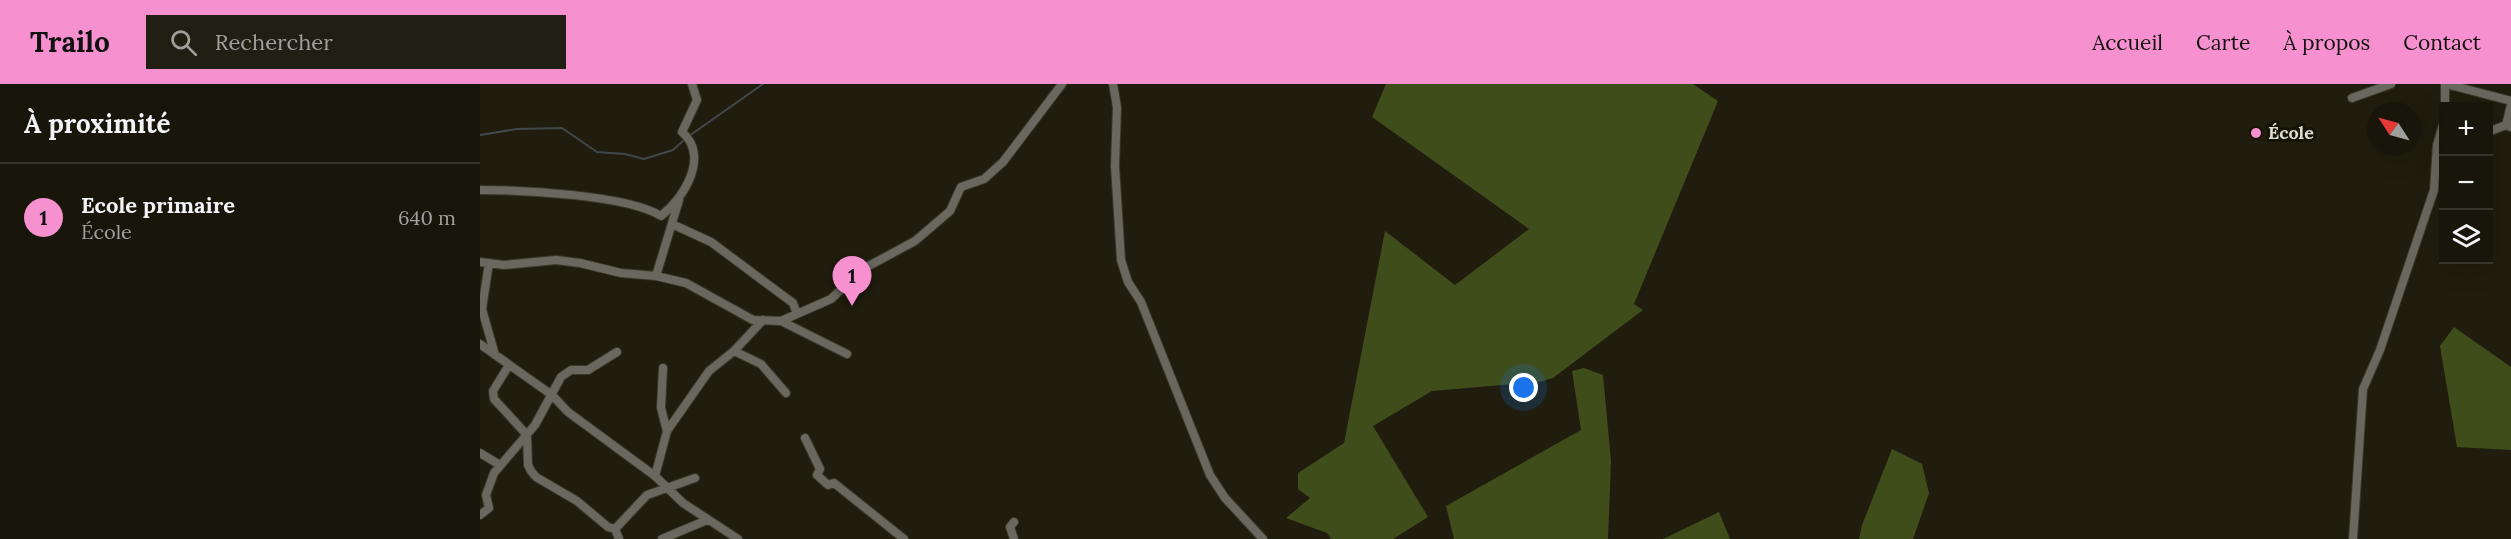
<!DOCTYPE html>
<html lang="fr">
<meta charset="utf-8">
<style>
:root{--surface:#18160a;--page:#211f13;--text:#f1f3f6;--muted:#9f9f9c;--line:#36352b;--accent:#f790ce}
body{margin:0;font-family:Lora,serif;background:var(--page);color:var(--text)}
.controls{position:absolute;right:18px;top:18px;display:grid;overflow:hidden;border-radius:0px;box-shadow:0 6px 24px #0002}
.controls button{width:54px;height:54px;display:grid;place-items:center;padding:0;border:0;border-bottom:2px solid var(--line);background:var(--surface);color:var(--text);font:30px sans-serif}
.compass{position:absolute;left:1887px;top:18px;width:54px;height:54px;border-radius:50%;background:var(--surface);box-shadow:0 6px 24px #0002;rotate:306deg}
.you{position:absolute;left:1044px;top:304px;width:21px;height:21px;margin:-15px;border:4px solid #fff;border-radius:50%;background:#1a73e8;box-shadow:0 0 0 9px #1a73e833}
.badge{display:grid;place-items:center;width:39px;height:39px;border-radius:50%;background:var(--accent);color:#111;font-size:20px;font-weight:700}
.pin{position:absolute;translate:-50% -50px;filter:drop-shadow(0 2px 3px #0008)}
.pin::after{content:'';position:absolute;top:32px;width:21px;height:18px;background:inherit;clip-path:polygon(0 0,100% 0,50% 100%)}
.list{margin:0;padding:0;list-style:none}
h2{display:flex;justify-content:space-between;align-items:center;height:78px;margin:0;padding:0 24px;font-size:26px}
h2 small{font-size:20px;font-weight:400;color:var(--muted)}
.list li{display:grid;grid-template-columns:39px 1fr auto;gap:18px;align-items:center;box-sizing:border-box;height:108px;padding:0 24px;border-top:2px solid var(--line)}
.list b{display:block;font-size:22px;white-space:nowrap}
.list p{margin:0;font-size:20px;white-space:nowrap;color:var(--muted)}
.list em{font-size:20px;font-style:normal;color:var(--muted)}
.icon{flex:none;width:33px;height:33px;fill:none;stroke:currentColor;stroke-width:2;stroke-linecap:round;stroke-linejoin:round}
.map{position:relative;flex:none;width:2031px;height:455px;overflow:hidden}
header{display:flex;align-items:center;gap:36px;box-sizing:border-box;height:84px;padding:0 30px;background:var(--accent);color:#111}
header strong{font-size:28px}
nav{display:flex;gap:33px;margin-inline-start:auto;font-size:21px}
.search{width:420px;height:54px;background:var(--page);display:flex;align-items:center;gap:15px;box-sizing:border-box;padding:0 21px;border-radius:0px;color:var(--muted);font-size:22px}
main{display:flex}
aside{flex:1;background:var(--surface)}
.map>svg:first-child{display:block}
</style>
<header>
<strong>Trailo</strong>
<div class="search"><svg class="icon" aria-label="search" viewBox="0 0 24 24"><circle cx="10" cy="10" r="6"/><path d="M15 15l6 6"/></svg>Rechercher</div>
<nav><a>Accueil</a><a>Carte</a><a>À propos</a><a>Contact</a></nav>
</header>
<main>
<aside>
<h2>À proximité<small></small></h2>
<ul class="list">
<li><span class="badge">1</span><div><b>Ecole primaire</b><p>École</p></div><em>640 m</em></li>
</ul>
</aside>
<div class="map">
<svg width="2031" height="455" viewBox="0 0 2031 455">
<rect width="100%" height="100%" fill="#201d0e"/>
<path fill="#3f4d1a" d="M906,0H1213L1238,17L1154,220L1163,226L1073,294L1059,298L952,307L893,342L948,433L913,455H851L847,449L806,434L830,414L818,405V389L864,359L905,147L975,201L1049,145L892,33Z
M1974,243L2031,283V366L1977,363L1960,262Z
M1104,284L1123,291L1131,377L1128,455H974L966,422L1101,346L1092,287Z
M1412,365L1442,380L1449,409L1433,455H1379L1382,441Z
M1239,428L1250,455H1183Z"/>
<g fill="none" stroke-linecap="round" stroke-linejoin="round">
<path stroke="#424749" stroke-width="2" d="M0,51L37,45L82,44L117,68L145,70L164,75L193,66L204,56
M209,52L283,0"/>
<defs>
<path id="minor" d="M633,0L637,23L635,82L641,176L648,198L661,218L730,391L745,414L783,455
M1965,0V22
M1966,0L2031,17
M1872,14L1911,0
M2031,21L2026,41L2031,43
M2008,48L2026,41
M0,106C41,106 148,111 181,132C204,114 230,72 202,48L217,16L212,0
M192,140L231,158L313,219L317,230
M0,178L24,181L76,176L100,179L141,189L176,192L206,199L273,236L301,237L351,215L383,185L435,157L470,127L481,103L504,95L523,78L582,0
M9,179L2,225L15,271
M176,192L199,116
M301,237L367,270
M0,260L72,311L88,328L175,392L203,419L258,455
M254,267L281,280L306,309
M29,281L13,307L14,315L47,351L48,381L51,387L56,393L97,417L128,443L135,445
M187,347L229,287L254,267L283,236
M325,354L340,385L337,391L348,401L354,399L424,455
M0,369L20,381
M175,392L187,347L181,324L183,284
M0,431L9,424L6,411L14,389L55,341L81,293L91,286H108L137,268
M534,438L530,443L534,455
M139,455L135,445L167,411L215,394
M182,455L227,436
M1873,455L1883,305L1900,266L1954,106L1957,61L1964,37"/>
</defs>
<use href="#minor" stroke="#3a3829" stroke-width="10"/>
<use href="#minor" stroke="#6a675f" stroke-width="8"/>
</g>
<circle fill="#f790ce" stroke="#161406" stroke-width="2" cx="1776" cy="49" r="6"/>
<g text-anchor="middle" stroke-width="6" stroke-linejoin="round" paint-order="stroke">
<g font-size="18" font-weight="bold" fill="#dddcd2" stroke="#161406" text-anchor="start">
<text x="1788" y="55">École</text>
</g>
</g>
</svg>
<div class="controls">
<button>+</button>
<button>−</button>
<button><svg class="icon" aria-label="layers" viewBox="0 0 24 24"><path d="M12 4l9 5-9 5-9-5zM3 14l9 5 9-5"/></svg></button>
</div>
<svg class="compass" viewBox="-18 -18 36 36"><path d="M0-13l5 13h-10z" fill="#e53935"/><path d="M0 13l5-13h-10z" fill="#9f9f9c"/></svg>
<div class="you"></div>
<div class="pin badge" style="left:372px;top:222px">1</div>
</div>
</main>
